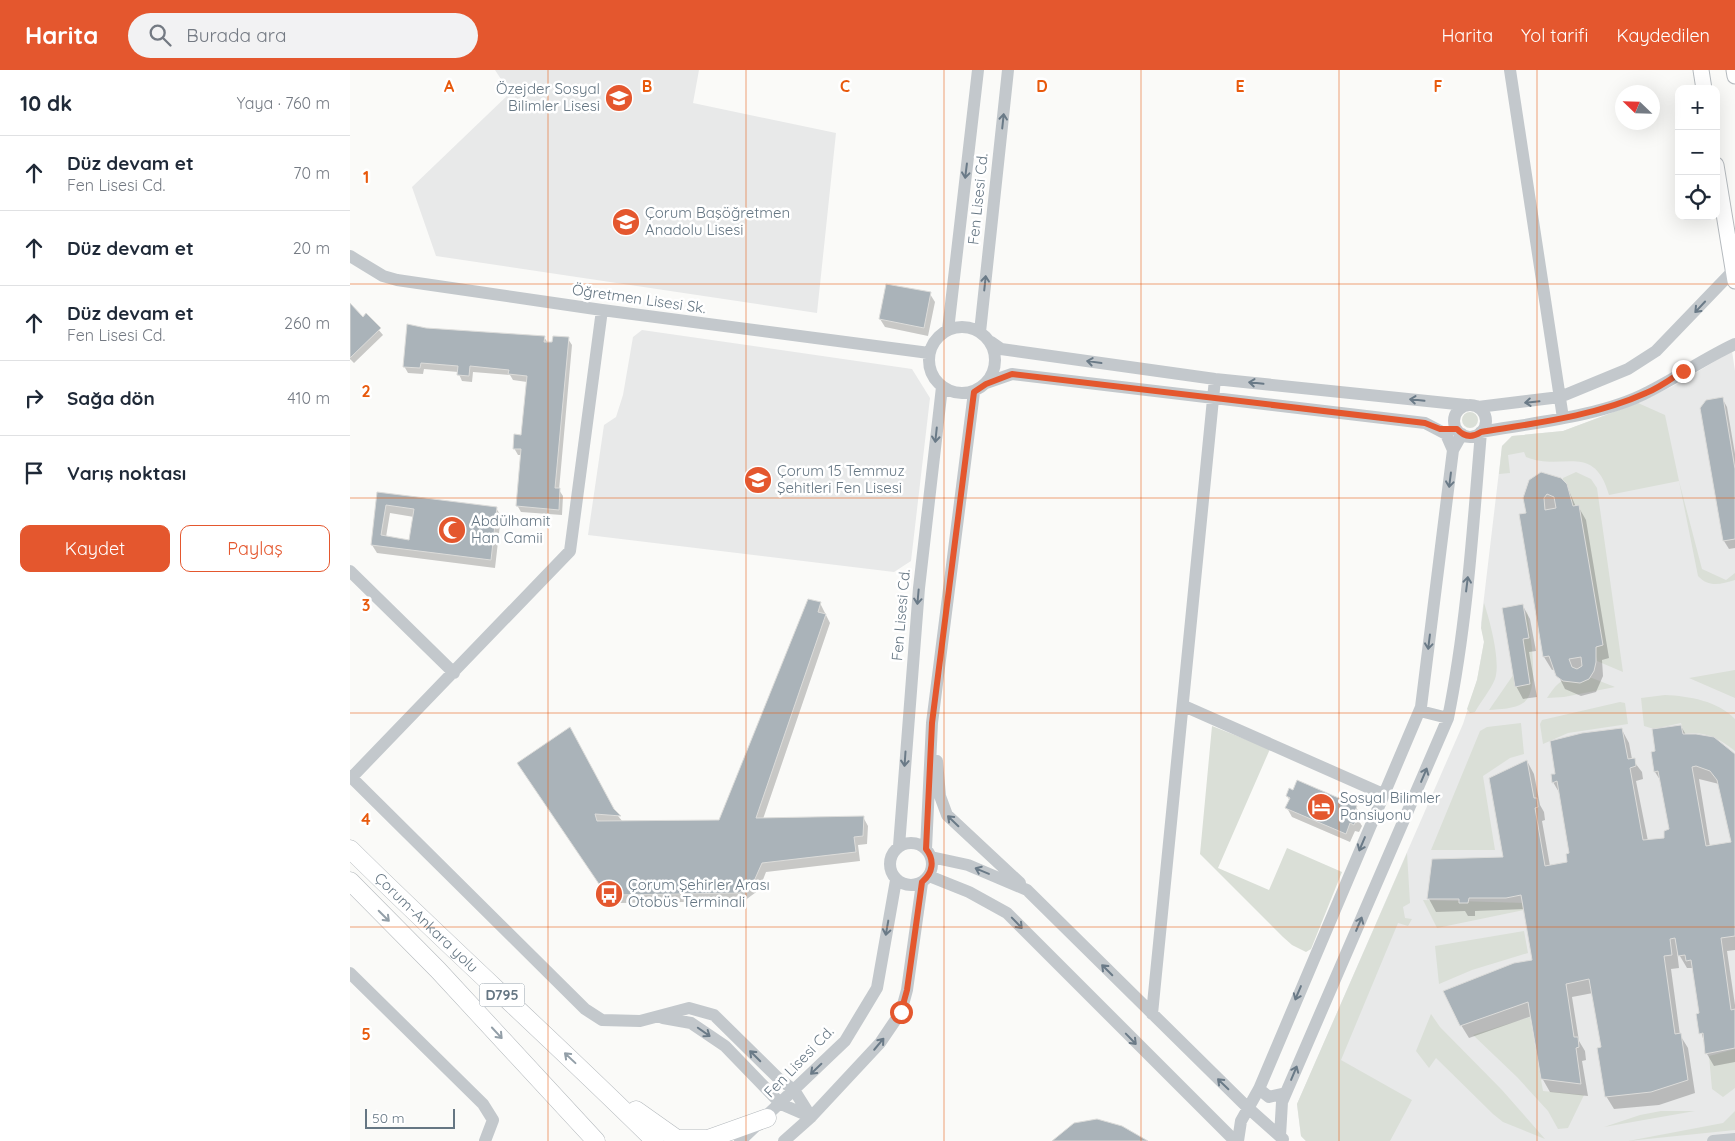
<!DOCTYPE html>
<html lang="tr">
<meta charset="utf-8">
<style>
:root{--surface:#fff;--page:#f2f2f3;--text:#1f2937;--muted:#747a83;--line:#e0e1e3;--accent:#e4572e}
body{margin:0;font-family:Quicksand,sans-serif;background:var(--page);color:var(--text)}
.controls{position:absolute;right:15px;top:15px;display:grid;overflow:hidden;border-radius:10px;box-shadow:0 5px 20px #0002}
.controls button{width:45px;height:45px;display:grid;place-items:center;padding:0;border:0;border-bottom:1px solid var(--line);background:var(--surface);color:var(--text);font:25px sans-serif}
.compass{position:absolute;left:1265px;top:15px;width:45px;height:45px;border-radius:50%;background:var(--surface);box-shadow:0 5px 20px #0002;rotate:293deg}
.scale{position:absolute;left:15px;bottom:12px;width:90px;box-sizing:border-box;padding-left:5px;border:2px solid #657683;border-top:0;font-size:14px;line-height:18px;white-space:nowrap;color:#657683;-webkit-text-stroke:4px #fff;paint-order:stroke}
.stop{position:absolute;width:15px;height:15px;margin:-11px;border:4px solid #e4572e;border-radius:50%;background:#fff}
.stop.end{background:#e4572e;border-color:#fff;box-shadow:0 1px 5px #0008}
.list{margin:0;padding:0;list-style:none}
h2{display:flex;justify-content:space-between;align-items:center;height:65px;margin:0;padding:0 20px;font-size:21px}
h2 small{font-size:16px;font-weight:400;color:var(--muted)}
.list li{display:grid;grid-template-columns:32px 1fr auto;gap:15px;align-items:center;box-sizing:border-box;height:75px;padding:0 20px;border-top:1px solid var(--line)}
.list b{display:block;font-size:19px;white-space:nowrap}
.list p{margin:0;font-size:16px;white-space:nowrap;color:var(--muted)}
.list em{font-size:16px;font-style:normal;color:var(--muted)}
.actions{display:flex;gap:10px;padding:15px 20px}
.actions a{flex:1;padding:11px 0;border:1px solid var(--accent);border-radius:10px;text-align:center;font-size:18px;color:var(--accent)}
.actions .main{background:var(--accent);color:#fff}
.icon{flex:none;width:28px;height:28px;fill:none;stroke:currentColor;stroke-width:2;stroke-linecap:round;stroke-linejoin:round}
.map{position:relative;flex:none;width:1385px;height:1071px;overflow:hidden}
header{display:flex;align-items:center;gap:30px;box-sizing:border-box;height:70px;padding:0 25px;background:var(--accent);color:#fff}
header strong{font-size:24px}
nav{display:flex;gap:28px;margin-inline-start:auto;font-size:18px}
.search{width:350px;height:45px;background:var(--page);display:flex;align-items:center;gap:12px;box-sizing:border-box;padding:0 18px;border-radius:28px;color:var(--muted);font-size:19px}
main{display:flex}
aside{flex:1;background:var(--surface)}
.map>svg:first-child{display:block}
</style>
<header>
<strong>Harita</strong>
<div class="search"><svg class="icon" aria-label="search" viewBox="0 0 24 24"><circle cx="10" cy="10" r="6"/><path d="M15 15l6 6"/></svg>Burada ara</div>
<nav><a>Harita</a><a>Yol tarifi</a><a>Kaydedilen</a></nav>
</header>
<main>
<aside>
<h2>10 dk<small>Yaya · 760 m</small></h2>
<ul class="list">
<li><svg class="icon" aria-label="ahead" viewBox="0 0 24 24"><path d="M12 20V5M6 11l6-6 6 6"/></svg><div><b>Düz devam et</b><p>Fen Lisesi Cd.</p></div><em>70 m</em></li>
<li><svg class="icon" aria-label="ahead" viewBox="0 0 24 24"><path d="M12 20V5M6 11l6-6 6 6"/></svg><div><b>Düz devam et</b></div><em>20 m</em></li>
<li><svg class="icon" aria-label="ahead" viewBox="0 0 24 24"><path d="M12 20V5M6 11l6-6 6 6"/></svg><div><b>Düz devam et</b><p>Fen Lisesi Cd.</p></div><em>260 m</em></li>
<li><svg class="icon" aria-label="right" viewBox="0 0 24 24"><path d="M7 20v-9h11M14 6l5 5-5 5"/></svg><div><b>Sağa dön</b></div><em>410 m</em></li>
<li><svg class="icon" aria-label="arrive" viewBox="0 0 24 24"><path d="M6 21V4h12l-3 4 3 4H6"/></svg><div><b>Varış noktası</b></div></li>
</ul>
<div class="actions"><a class="main">Kaydet</a><a>Paylaş</a></div>
</aside>
<div class="map">
<svg width="1385" height="1071" viewBox="0 0 1385 1071">
<rect width="100%" height="100%" fill="#fafaf8"/>
<path fill="#e8e9e9" d="M145,0H349L343,33L486,63L467,243L86,186L62,117L160,23Z
M292,260L562,299L580,328L561,491L544,502L238,465L254,355L266,347L273,325L283,267Z
M1382,281L1385,301V1071H956L951,1066L947,1034L1113,654L1127,610L1134,572L1131,553L1152,376L1162,366L1213,361L1288,333L1327,314Z"/>
<path fill="#dadfd7" d="M1288,333L1315,345L1329,411L1352,499L1376,510L1385,503V510C1371,514 1359,518 1348,506L1329,411L1259,425C1244,371 1212,402 1176,387L1174,382L1158,385L1160,403L1149,404L1152,376L1162,366L1213,361Z
M1112 350a8 8 0 1 1 16 0a8 8 0 1 1-16 0Z
M1226,402L1241,409L1247,418L1273,602L1247,591L1212,416L1213,408Z
M1134,533C1140,551 1151,592 1145,609C1140,621 1131,631 1125,642L1120,643L1117,639L1127,610L1134,572L1131,558Z
M1177,540C1179,560 1192,621 1173,633C1165,639 1149,639 1139,640L1168,598Z
M1385,600V628L1339,608Z
M1225,606L1242,608L1265,617L1214,627L1197,628C1205,616 1210,609 1225,606Z
M1315,625C1339,626 1368,631 1385,649V681C1368,668 1356,661 1334,664L1331,653L1304,659L1294,656L1291,628Z
M1270,632L1275,633L1278,654L1218,663L1193,674L1190,654L1192,650Z
M1171,653L1174,684L1160,688L1133,706L1145,780H1081L1130,661L1137,657Z
M862,656L920,679L868,798L919,820L937,778L992,802L961,879L956,882L942,875L933,867L850,784Z
M1057,783L1060,833L1053,837L1055,848L1062,849L1058,856L1048,853L991,990L1062,1030L1040,1071H956L951,1066L947,1034Z
M1073,830L1176,833L1174,840L1087,858Z
M1174,861L1178,883L1122,900L1089,914L1085,876Z
M1081,944L1090,957L1152,1020L1195,1069L1153,1052L1143,1044L1086,988L1079,998L1066,981Z
M1180,947L1193,1021L1234,1025L1218,1058L1208,1059L1198,1041L1167,1007L1123,965Z
M1385,979V1018L1373,1027L1362,1019L1359,986Z
M1311,1041H1345L1254,1057L1290,1045Z
M1385,1041V1060L1278,1071L1373,1053Z"/>
<path fill="#0003" fill-rule="evenodd" d="M580,224L585,232L578,266L535,257L530,249Z
M0,235L13,248L16,245L33,265L4,293L0,289Z
M75,259L194,267L198,273L218,269L222,275L209,420L213,426L212,445L171,442L167,435L172,385H168L164,378L172,366L177,312L163,310L160,305L123,302L122,312L112,311L108,302L74,299L73,304L58,303L54,296Z
M1372,328L1377,337L1385,384V478L1379,479L1374,471Z
M1216,414L1226,437L1228,436L1236,450L1259,588L1252,590L1253,606L1246,622L1231,626L1215,619L1205,599L1202,600L1194,587L1171,445L1177,444L1175,429Z
M28,424L146,438L151,446L145,498L27,483L22,475ZM40,443L64,447L60,471L36,467Z
M470,533L480,553L413,749L513,747L518,756L517,774L508,775L510,791L416,802L409,820L394,831L270,833L255,822L174,702L264,741L273,752L370,751Z
M1173,536L1180,549L1186,581L1179,582L1187,627L1173,629L1166,616Z
M1331,656L1336,665L1385,686V880L1377,881L1385,935V992L1364,996L1357,984L1347,945L1350,944L1344,900L1342,898H1337L1327,881L1329,898L1321,899L1330,965L1338,978L1345,1023L1309,1035L1264,1039L1256,1026L1253,978L1243,923L1222,927L1229,971L1235,981L1236,990L1232,991L1238,1026L1200,1022L1192,1008L1182,946L1119,968L1111,955L1183,891L1175,839L1125,841V846H1118L1115,841L1086,842L1079,829L1154,789L1177,691L1184,704L1190,735L1194,742L1195,750L1192,751L1200,796L1219,793L1220,784L1210,724L1203,712L1207,705L1272,660L1279,673L1282,689L1292,702L1293,709L1286,711L1298,771L1316,769L1321,760L1312,713L1305,702L1302,683L1307,682ZM1349,709L1369,714L1382,773L1360,777Z
M943,722L1006,737L1011,746L1009,751L1012,756L1009,762L1005,761L1000,772L942,747L937,738L940,731L937,726Z"/>
<path fill="#aab3b9" stroke="#dcdcda" fill-rule="evenodd" d="M536,214L581,222L574,258L529,249Z
M0,233L13,247L16,243L31,258L0,288Z
M57,254L76,258L195,266L194,272H202L203,266L219,267L205,418H210L209,440L166,436L171,379H163L164,364L171,365L177,306L158,304L159,300L120,296L119,306L107,305L108,296L71,293L70,298L53,297Z
M1373,327L1385,399V469L1373,471L1350,338L1356,330Z
M1191,402L1211,408L1217,414L1223,436L1229,435L1253,575L1246,577V592L1244,601L1239,609L1230,613L1213,611L1206,606L1199,586L1193,587L1169,444L1176,443L1173,428L1179,410ZM1197,424L1204,427L1206,438L1195,440L1194,428ZM1231,587L1232,596L1227,599L1222,597L1219,589Z
M27,422L147,437L141,490L21,475ZM36,435L64,439L59,470L31,465Z
M458,529L471,532L468,542L476,544L406,748L514,746L513,766L504,767L506,782L412,793L404,811L389,823L264,825L249,814L167,693L220,657L264,739L271,746L245,744L247,751L369,750Z
M1173,534L1179,568L1173,569L1180,614L1165,617L1152,538Z
M1331,655L1333,664H1346L1364,667L1385,684V866L1371,868L1381,940L1385,939V978L1355,984L1353,963L1349,964L1346,944L1349,943L1341,890L1336,891L1335,885L1328,886L1325,868L1320,869L1322,885L1314,886L1325,964L1331,963L1338,1010L1301,1022L1255,1027L1247,978L1251,977L1239,909L1216,914L1224,967H1228L1229,977L1226,978L1231,1014L1191,1009L1178,932L1110,956L1093,921L1164,893L1182,890L1171,825L1156,828H1119L1118,833H1109V829H1077L1082,789L1153,787L1139,708L1177,690L1184,728H1187L1188,737L1185,738L1195,796L1217,792L1216,784L1219,783L1207,711L1202,713L1201,704H1205L1200,671L1232,663L1272,658L1278,689L1285,688L1286,696L1280,698L1293,770L1314,768V761L1319,759L1308,701L1304,702L1301,682L1305,681L1302,659ZM1346,696L1360,701L1367,710L1381,772L1356,776L1342,697Z
M947,710L1007,736L1004,744L1008,746L1004,755L1000,753L996,764L935,738L940,728L936,726L939,718L943,720Z
M747,1049L772,1056L798,1071H702L724,1053Z"/>
<g fill="none" stroke-linecap="round" stroke-linejoin="round">
<defs>
<path id="major" d="M1351,0L1354,19
M1384,0L1385,6
M1366,95L1385,211"/>
<g id="highway">
<path id="s1" d="M0,779C100,878 205,972 305,1071"/>
<path d="M0,811L88,900L246,1071"/>
<path d="M286,1040L327,1069H358L417,1048"/>
</g>
</defs>
<use href="#major" stroke="#b5babe" stroke-width="17"/>
<use href="#highway" stroke="#b4b9bd" stroke-width="19"/>
<path stroke="#c3c8cc" stroke-width="12" d="M1160,0L1213,348
M0,186L33,206L47,210L252,240L579,283
M579 290a33 33 0 1 1 66 0a33 33 0 1 1-66 0Z
M598,260L628,0
M630,262L658,0
M641,272L651,279L865,309L1116,335
M636,313L662,304L1075,353L1096,364L1103,380
M1104 351a16 16 0 1 1 32 0a16 16 0 1 1-32 0Z
M1128,337L1210,327L1278,299L1306,281L1383,201
M0,501L104,603
M834,636L1033,724
M1070,641L1098,648
M587,691L590,726L597,745L670,813
M0,706L235,939L252,950L290,951L339,938L364,945L428,1008L444,1020L461,1047
M2,707L220,481L252,240
M540 794a21 21 0 1 1 42 0a21 21 0 1 1-42 0Z
M549,776L569,518L592,317
M576,779L582,653L624,322
M581,787L618,795L677,820L897,1037L933,1069
M579,806L619,822L657,843L885,1071
M0,903L133,1034L143,1050L135,1071
M802,944L865,309
M313,948L341,953L375,976L431,1034L461,1047
M909,1019L919,1027L936,1023
M930,1066L932,1032L1098,648C1117,554 1123,457 1131,362C1182,353 1253,346 1298,322C1328,307 1355,288 1385,274
M390,1071L495,971L527,918L546,810
M434,1071L461,1047L530,973L551,942L557,920L572,813
M888,1071L891,1051L909,1019L1071,637L1103,380L1112,364
M1363,1071L1385,1069"/>
<use href="#major" stroke="#fff" stroke-width="15"/>
<use href="#highway" stroke="#fff" stroke-width="18"/>
</g>
<defs><path id="oneway-shaft" d="M-6 0H5M1.5-3L5.5 0L1.5 3" fill="none" stroke-width="1.6" stroke-linecap="round" stroke-linejoin="round" transform="scale(1.25)"/></defs>
<g stroke="#6a7a87">
<use href="#oneway-shaft" transform="translate(653 51) rotate(-84)"/>
<use href="#oneway-shaft" transform="translate(616 101) rotate(97)"/>
<use href="#oneway-shaft" transform="translate(635 213) rotate(-84)"/>
<use href="#oneway-shaft" transform="translate(1350 237) rotate(133)"/>
<use href="#oneway-shaft" transform="translate(744 292) rotate(-172)"/>
<use href="#oneway-shaft" transform="translate(906 313) rotate(-174)"/>
<use href="#oneway-shaft" transform="translate(1067 330) rotate(-174)"/>
<use href="#oneway-shaft" transform="translate(1182 332) rotate(174)"/>
<use href="#oneway-shaft" transform="translate(586 365) rotate(96)"/>
<use href="#oneway-shaft" transform="translate(1100 410) rotate(97)"/>
<use href="#oneway-shaft" transform="translate(1117 514) rotate(-83)"/>
<use href="#oneway-shaft" transform="translate(568 527) rotate(95)"/>
<use href="#oneway-shaft" transform="translate(1079 572) rotate(97)"/>
<use href="#oneway-shaft" transform="translate(555 689) rotate(94)"/>
<use href="#oneway-shaft" transform="translate(1074 705) rotate(-67)"/>
<use href="#oneway-shaft" transform="translate(603 751) rotate(-136)"/>
<use href="#oneway-shaft" transform="translate(1012 774) rotate(113)"/>
<use href="#oneway-shaft" transform="translate(632 801) rotate(-157)"/>
<use href="#oneway-shaft" transform="translate(667 853) rotate(46)"/>
<use href="#oneway-shaft" transform="translate(1009 854) rotate(-67)"/>
<use href="#oneway-shaft" transform="translate(537 858) rotate(100)"/>
<use href="#oneway-shaft" transform="translate(757 900) rotate(-135)"/>
<use href="#oneway-shaft" transform="translate(948 923) rotate(113)"/>
<use href="#oneway-shaft" transform="translate(354 962) rotate(35)"/>
<use href="#oneway-shaft" transform="translate(781 969) rotate(46)"/>
<use href="#oneway-shaft" transform="translate(529 974) rotate(-50)"/>
<use href="#oneway-shaft" transform="translate(405 986) rotate(-135)"/>
<use href="#oneway-shaft" transform="translate(466 999) rotate(136)"/>
<use href="#oneway-shaft" transform="translate(944 1003) rotate(-67)"/>
<use href="#oneway-shaft" transform="translate(873 1014) rotate(-136)"/>
</g>
<g stroke="#939fa8">
<use href="#oneway-shaft" transform="translate(34 846) rotate(45)"/>
<use href="#oneway-shaft" transform="translate(147 963) rotate(47)"/>
<use href="#oneway-shaft" transform="translate(220 988) rotate(-137)"/>
</g>
<g fill="none" stroke-linecap="round" stroke-linejoin="round">
<path stroke="#e4572e" stroke-width="6" d="M551,942L557,920L572,812C583,803 585,790 576,779L582,653L624,322L636,314L662,304L1075,353L1090,359H1107C1114,367 1122,368 1131,362C1186,353 1245,346 1296,323C1309,318 1321,309 1333,301"/>
</g>
<path fill="none" stroke="#e8590c" stroke-width="1" stroke-opacity="0.55" d="M198,0V1071M396,0V1071M594,0V1071M791,0V1071M989,0V1071M1187,0V1071M0,214H1385M0,428H1385M0,643H1385M0,857H1385"/>
<defs>
<symbol id="school-disc" viewBox="-11 -11 22 22"><circle r="9.5" fill="#e4572e" stroke="#fff"/><path d="M0-5L7-2L0 1L-7-2ZM-4 1L0 2.5L4 1V4Q0 6-4 4Z" fill="#fff"/></symbol>
<symbol id="mosque-disc" viewBox="-11 -11 22 22"><circle r="9.5" fill="#e4572e" stroke="#fff"/><path d="M3.5-4.9A6 6 0 1 0 3.5 4.9A5 5 0 1 1 3.5-4.9Z" fill="#fff"/></symbol>
<symbol id="hotel-disc" viewBox="-11 -11 22 22"><circle r="9.5" fill="#e4572e" stroke="#fff"/><path d="M-6-4.5h1.5V1H6V5H4.5V3h-9V5H-6ZM-4 0a1.8 1.8 0 1 1 3.6 0ZM.5 0V-2.5h3Q6-2.5 6 0Z" fill="#fff"/></symbol>
<symbol id="bus-disc" viewBox="-11 -11 22 22"><circle r="9.5" fill="#e4572e" stroke="#fff"/><path d="M-5-6H5V4H4V6H2V4H-2V6H-4V4H-5ZM-3.5-4V0h7V-4ZM-3.5 1.2v1.5H-2V1.2ZM2 1.2v1.5H3.5V1.2Z" fill="#fff"/></symbol>
</defs>
<g fill-rule="evenodd">
<use href="#school-disc" x="253" y="12" width="32" height="32"/>
<use href="#school-disc" x="260" y="136" width="32" height="32"/>
<use href="#school-disc" x="392" y="394" width="32" height="32"/>
<use href="#mosque-disc" x="86" y="444" width="32" height="32"/>
<use href="#hotel-disc" x="955" y="721" width="32" height="32"/>
<use href="#bus-disc" x="243" y="808" width="32" height="32"/>
</g>
<g text-anchor="middle" stroke-width="5" stroke-linejoin="round" paint-order="stroke">
<rect fill="#fff" stroke="#939fa8" stroke-width="1" x="129.5" y="913.5" width="45" height="23" rx="4"/>
<g font-size="14" font-weight="bold" fill="#657683">
<text x="152" y="930">D795</text>
</g>
<g font-size="15" fill="#657683" stroke="#fff" text-anchor="start">
<text x="250" y="24" text-anchor="end">Özejder Sosyal<tspan x="250" dy="17">Bilimler Lisesi</tspan></text>
<text x="295" y="148">Çorum Başöğretmen<tspan x="295" dy="17">Anadolu Lisesi</tspan></text>
<text x="427" y="406">Çorum 15 Temmuz<tspan x="427" dy="17">Şehitleri Fen Lisesi</tspan></text>
<text x="121" y="456">Abdülhamit<tspan x="121" dy="17">Han Camii</tspan></text>
<text x="990" y="733">Sosyal Bilimler<tspan x="990" dy="17">Pansiyonu</tspan></text>
<text x="278" y="820">Çorum Şehirler Arası<tspan x="278" dy="17">Otobüs Terminali</tspan></text>
</g>
<g font-size="15" fill="#657683" stroke="#fff">
<text transform="translate(628 129) rotate(-84)" y="5">Fen Lisesi Cd.</text>
<text transform="translate(289 229) rotate(8)" y="5">Öğretmen Lisesi Sk.</text>
<text transform="translate(551 545) rotate(-85)" y="5">Fen Lisesi Cd.</text>
<text dy="5" stroke="none"><textPath href="#s1" startOffset="106">Çorum-Ankara yolu</textPath></text>
<text transform="translate(449 992) rotate(-46)" y="5">Fen Lisesi Cd.</text>
</g>
</g>
<g font-size="16" text-anchor="middle" font-weight="bold" fill="#e8590c" stroke="#fff" stroke-width="5" stroke-linejoin="round" paint-order="stroke">
<text x="99" y="22">A</text>
<text x="297" y="22">B</text>
<text x="495" y="22">C</text>
<text x="692" y="22">D</text>
<text x="890" y="22">E</text>
<text x="1088" y="22">F</text>
<text x="16" y="113">1</text>
<text x="16" y="327">2</text>
<text x="16" y="541">3</text>
<text x="16" y="755">4</text>
<text x="16" y="970">5</text>
</g>
</svg>
<div class="controls">
<button>+</button>
<button>−</button>
<button><svg class="icon" aria-label="locate" viewBox="0 0 24 24"><circle cx="12" cy="12" r="6"/><path d="M12 2v4M12 18v4M2 12h4M18 12h4"/></svg></button>
</div>
<svg class="compass" viewBox="-18 -18 36 36"><path d="M0-13l5 13h-10z" fill="#e53935"/><path d="M0 13l5-13h-10z" fill="#747a83"/></svg>
<div class="scale">50 m</div>
<div class="stop" style="left:551px;top:942px"></div>
<div class="stop end" style="left:1333px;top:301px"></div>
</div>
</main>
